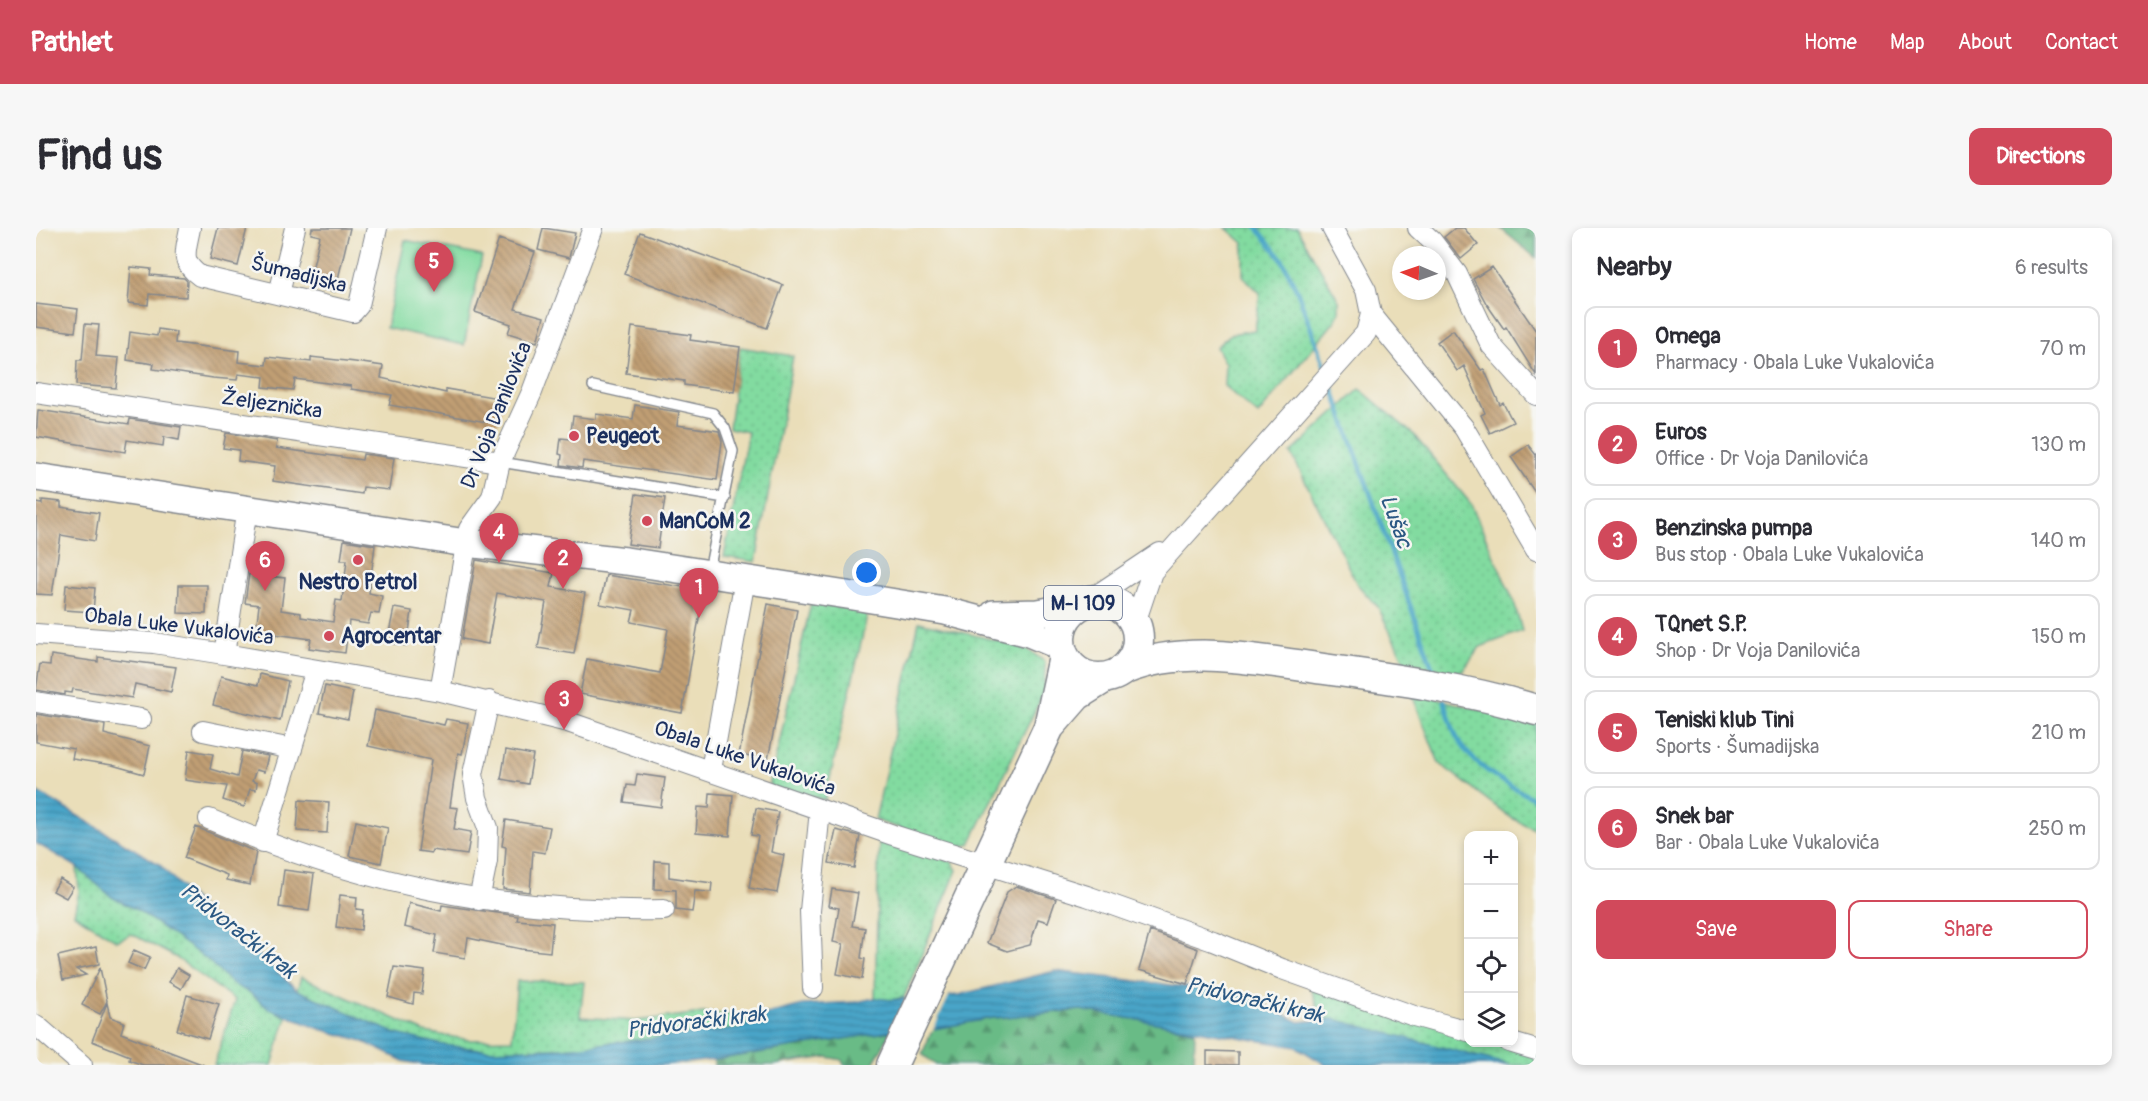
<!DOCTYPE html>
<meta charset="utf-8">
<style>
:root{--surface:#fff;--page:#f7f7f7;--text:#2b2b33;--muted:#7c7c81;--line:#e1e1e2;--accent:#d1495b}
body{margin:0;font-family:Pangolin,sans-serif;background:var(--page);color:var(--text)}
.controls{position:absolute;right:18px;bottom:18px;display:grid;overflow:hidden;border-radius:12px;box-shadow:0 3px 9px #0003}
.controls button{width:54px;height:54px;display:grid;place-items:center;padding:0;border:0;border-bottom:2px solid var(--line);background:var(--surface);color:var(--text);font:30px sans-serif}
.compass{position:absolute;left:1356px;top:18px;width:54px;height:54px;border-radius:50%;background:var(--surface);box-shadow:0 3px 9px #0003;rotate:272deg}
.you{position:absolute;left:831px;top:345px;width:21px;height:21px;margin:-15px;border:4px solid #fff;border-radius:50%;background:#1a73e8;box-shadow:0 0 0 9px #1a73e833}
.badge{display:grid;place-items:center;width:39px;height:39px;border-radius:50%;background:var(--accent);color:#fff;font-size:20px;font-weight:700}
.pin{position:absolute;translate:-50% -50px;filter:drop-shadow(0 2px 3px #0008)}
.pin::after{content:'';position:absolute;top:32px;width:21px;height:18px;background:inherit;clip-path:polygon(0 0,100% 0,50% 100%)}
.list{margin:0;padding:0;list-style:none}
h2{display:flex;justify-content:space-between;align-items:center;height:78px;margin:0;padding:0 24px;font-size:26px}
h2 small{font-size:20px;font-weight:400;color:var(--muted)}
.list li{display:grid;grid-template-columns:39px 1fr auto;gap:18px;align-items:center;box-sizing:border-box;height:84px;margin:0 12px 12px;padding:0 12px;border:2px solid var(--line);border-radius:12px}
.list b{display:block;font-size:22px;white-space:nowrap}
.list p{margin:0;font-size:20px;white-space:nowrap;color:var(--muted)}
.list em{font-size:20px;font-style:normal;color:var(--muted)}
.actions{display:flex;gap:12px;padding:18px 24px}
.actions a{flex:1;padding:14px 0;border:2px solid var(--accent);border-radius:12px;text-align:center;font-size:21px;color:var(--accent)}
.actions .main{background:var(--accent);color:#fff}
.icon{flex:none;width:33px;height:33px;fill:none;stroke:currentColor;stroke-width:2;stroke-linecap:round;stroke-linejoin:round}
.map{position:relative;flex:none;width:1500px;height:837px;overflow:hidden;border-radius:12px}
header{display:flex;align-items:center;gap:36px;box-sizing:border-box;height:84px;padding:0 30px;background:var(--accent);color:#fff}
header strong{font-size:28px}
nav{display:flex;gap:33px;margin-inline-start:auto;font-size:21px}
.intro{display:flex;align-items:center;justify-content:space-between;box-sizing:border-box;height:144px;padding:0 36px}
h1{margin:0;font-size:42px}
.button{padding:15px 27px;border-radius:12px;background:var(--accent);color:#fff;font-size:21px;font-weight:700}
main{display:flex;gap:36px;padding:0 36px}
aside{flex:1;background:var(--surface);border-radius:12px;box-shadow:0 3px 9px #0003}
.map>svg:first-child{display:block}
</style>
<header>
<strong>Pathlet</strong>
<nav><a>Home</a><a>Map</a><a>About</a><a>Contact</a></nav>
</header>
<div class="intro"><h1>Find us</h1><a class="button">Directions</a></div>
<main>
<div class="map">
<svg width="1500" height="837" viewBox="0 0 1500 837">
<defs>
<pattern id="grass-dots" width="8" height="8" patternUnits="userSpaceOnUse" patternTransform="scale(1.5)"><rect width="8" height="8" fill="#82dba0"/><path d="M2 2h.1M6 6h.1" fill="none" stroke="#70bc8c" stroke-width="1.8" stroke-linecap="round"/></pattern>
<pattern id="forest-firs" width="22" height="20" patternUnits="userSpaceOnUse" patternTransform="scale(1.5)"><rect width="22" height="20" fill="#69bb86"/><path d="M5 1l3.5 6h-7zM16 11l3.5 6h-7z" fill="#569871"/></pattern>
<pattern id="water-rules" width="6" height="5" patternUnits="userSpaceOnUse" patternTransform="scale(1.5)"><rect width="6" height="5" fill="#4aa5c8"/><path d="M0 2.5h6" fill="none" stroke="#3d87a6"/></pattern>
<pattern id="building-back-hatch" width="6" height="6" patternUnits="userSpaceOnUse" patternTransform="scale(1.5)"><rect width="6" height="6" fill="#c19f73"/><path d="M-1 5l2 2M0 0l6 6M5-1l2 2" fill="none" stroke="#9c8262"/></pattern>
</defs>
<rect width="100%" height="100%" fill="#f6f6f2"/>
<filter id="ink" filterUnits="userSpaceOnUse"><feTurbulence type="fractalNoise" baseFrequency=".0167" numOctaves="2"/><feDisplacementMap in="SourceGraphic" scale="12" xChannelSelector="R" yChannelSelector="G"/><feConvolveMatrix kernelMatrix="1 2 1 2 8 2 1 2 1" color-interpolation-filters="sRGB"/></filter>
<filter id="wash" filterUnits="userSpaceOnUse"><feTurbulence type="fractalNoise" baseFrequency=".008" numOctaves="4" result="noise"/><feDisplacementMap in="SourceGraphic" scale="24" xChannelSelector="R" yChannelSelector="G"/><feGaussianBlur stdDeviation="1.35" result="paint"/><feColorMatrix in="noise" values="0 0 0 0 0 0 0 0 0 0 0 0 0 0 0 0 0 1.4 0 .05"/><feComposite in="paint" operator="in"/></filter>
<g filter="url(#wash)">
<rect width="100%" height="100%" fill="#eadeb9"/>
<path fill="url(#grass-dots)" stroke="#4e857f" stroke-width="1.5" d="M1190,0H1261L1303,73V84L1298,94L1222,187L1188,158L1189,136L1180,119L1195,106L1219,102L1224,65L1207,48V15Z
M704,119L757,128L720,334L688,329L712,204L693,200Z
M1324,161L1377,206L1435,276L1478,374L1486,403L1444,419L1426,444L1370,437L1342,379L1321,356L1255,225Z
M776,371L832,384L789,572L733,559Z
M883,394L988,419L1009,434L1008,464L934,616L923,620L839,592Z
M1375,464L1500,496V602L1474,589L1403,535Z
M843,608L916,634L921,642L868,769L855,772L839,770Z
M41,639L76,669L103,683L173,733L195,755L214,765L232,780L251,789L236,837H178L199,772L139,729L96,706L81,713L38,686L43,664Z
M265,749L389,804L434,812L476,811L481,753L548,754L544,789L599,793L667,785L725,788L703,801L528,820L452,822L407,817L360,806L261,762Z
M1272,753L1432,806V814L1464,815L1500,825V837H1474L1342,804L1314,795L1286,790Z"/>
<path fill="url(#forest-firs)" stroke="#427572" stroke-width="1.5" d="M1464,0H1500V30Z
M1045,782L1089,788L1159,803L1158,837H900L886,826L897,801L956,790Z
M856,803L836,837H808L806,832L791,829L738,837H678V832Z"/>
<path fill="#82dba0" stroke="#4e857f" stroke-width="1.5" d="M369,12L446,28L428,117L350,100Z"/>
<path fill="url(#water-rules)" stroke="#326a93" stroke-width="1.5" d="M0,563L123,636L197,712L225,728L261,762L360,806L407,817L452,822L528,820L703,801L725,788L767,777L820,774L839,770L855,772L922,767L1019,743L1209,766L1263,794L1298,791L1474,837H1290L1261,819L1045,782L956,790L897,801L856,803L678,832L625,837H389L367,833L324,812L284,801L232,780L214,765L195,755L173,733L103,683L76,669L41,639L0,615Z"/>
<path fill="#eadeb9" d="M915,764L896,804L855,807L873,766Z"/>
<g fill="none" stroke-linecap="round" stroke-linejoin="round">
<path stroke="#4aa5c8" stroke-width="4.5" d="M1221,0L1246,31L1262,65L1290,142
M1294,153L1399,447
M1408,472C1412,484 1415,497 1420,508C1436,539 1471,556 1500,572"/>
</g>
<g id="blocks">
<path fill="url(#building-back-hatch)" d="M182,0H211L202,38L174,31Z
M276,0H314L299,64L272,59L284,8L275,6Z
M507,0L539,5L533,30L502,22Z
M1419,0H1428L1442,17L1425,31L1408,9Z
M604,4L747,57L731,100L588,46Z
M463,11L499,24L479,81L508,89L501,114L472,105L475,96L439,84Z
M95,39L115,41L114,47L148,50L151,53L150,69L113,66L112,77L92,75Z
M1456,39L1500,103V147L1470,99L1468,101L1450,75L1437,51Z
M0,76L42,81L39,104L0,99Z
M49,96L63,97L60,128L83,130L80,160L40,157L41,132H46Z
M596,99L655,107L654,112L704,119L698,164L648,157V153L590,145Z
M122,101L140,104L139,115L203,123L202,134L230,137L231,129L275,134V129L319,134L347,138L345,150L410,165V161L468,171L462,196L353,177L356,167L315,161V158L259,151L257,162L227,159L228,149L202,146L201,152L177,150L117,141L118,136L91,132L94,104L121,108Z
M1417,102L1445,142L1448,141L1464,177L1467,175L1477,194L1454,205L1445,187L1449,185L1428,138L1421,143L1401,114Z
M599,177L643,184L641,197L683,203L686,213L681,252L547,233L546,240L525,237L526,227L523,226L525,210L534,211L537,188L560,191V186L597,191Z
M2,182L93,196L94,191L145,199L143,212L128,209L127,218L91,212L89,224L0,209Z
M190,205L241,213L240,220L326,232L327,226L358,230L353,262L327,259L326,266L237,253L239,238L202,233L203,222L187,220Z
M1492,217L1500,227V266L1475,229Z
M600,266L629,270L622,320L592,316Z
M6,272L25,274V279L63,285L59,313L25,307L16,367L0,366V275L6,276Z
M308,312L339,317L333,365L346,368L343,386L335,385L332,396L313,393L309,425L273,420L275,411L239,406L238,413L219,411L223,377L209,375L213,346L249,350L245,382L265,385V389L297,394L300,372L306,373L311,332H305Z
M440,332L518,345L515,359L549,365L538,426L502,420L510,374L461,365L452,416L426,411Z
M570,347L660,361L658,372L666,374L646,485L544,466L551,431L624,445L632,401L595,394L598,382L564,376Z
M30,357L59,360L57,384L28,382Z
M143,357H171L170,386L142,385Z
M732,376L761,382L732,532L703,527Z
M358,380L376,383L371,418L351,415Z
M15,427L62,434V429L140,439L135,464L99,456L96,470L37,461L36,465L29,464V467L0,462L4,436L14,437Z
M224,446L252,453L244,493L177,477L185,448L222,457Z
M289,458L317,464L312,491L283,485Z
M339,482L408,497L410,491L432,495L426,526L422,525L414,579L422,580L418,601L435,604L431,627L396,622L395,625L382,623L395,532L332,518Z
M0,486L69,497L68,506L114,518L108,546L76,537L36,531L38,521L0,514Z
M153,522L177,526L174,541L201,549L206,523L232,528L228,544L220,542L216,553L221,555L220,562L214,561L208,579L187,572L191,558L149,552Z
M470,522L497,527L492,556L465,551Z
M601,546L629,550L625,579L588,574L591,557L599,558Z
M674,565L697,567L694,608L660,605L662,579L673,580Z
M263,572L293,574L291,605L261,603Z
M720,580L742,584L735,624L748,627L741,665L713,660L722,608L715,607Z
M470,592L514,599L509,625L497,623L494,664L467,661L470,619L466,618Z
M320,593L352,600L345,635L313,628Z
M160,599L220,624L214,657L190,652L191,647L148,630Z
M800,602L824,608L818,640L793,635Z
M619,633L633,634V649L676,655L675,664L659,663L656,684L640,682V662L618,661Z
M248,642L278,646L273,683L243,679Z
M24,651L37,659L30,670L17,663Z
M980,658L1020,671L1012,694L1002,691L994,717L971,723L951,715L971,664Z
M796,661L822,665L816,698L829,700L825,730L829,731L826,751L801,746L807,716L797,714L803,680L793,678Z
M304,667L321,669L320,681L327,682L325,702L300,699Z
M373,675L405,683L406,677L482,688L481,692L517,695L514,724L485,721L432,710L429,730L398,725L401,707L368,699Z
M1114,703L1162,721L1151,756L1103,742Z
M60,719L63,736L40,741L50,747L27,752L22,728Z
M98,722L114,729L108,742L92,735Z
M358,739L389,743L386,766L378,765L377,776L352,769Z
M64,740L71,773L64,786L46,777Z
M141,740L153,747L145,761L133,754Z
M151,767L183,776L172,811L141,802Z
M71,775L74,789L88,794L85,805L168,837H107L93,832L94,828L56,813Z
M1171,823L1202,824V837H1171Z"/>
</g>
</g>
<g filter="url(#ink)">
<use href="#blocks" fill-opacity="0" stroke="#82868c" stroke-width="1.5"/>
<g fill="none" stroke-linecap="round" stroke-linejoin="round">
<defs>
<path id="lane" d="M557,158L677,185L689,200L697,223L673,343
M464,234L689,270"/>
<path id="street" d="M154,0C150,23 143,33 164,48L317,84L323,77L341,0
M1382,0L1396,13L1421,46L1455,117L1500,167
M243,66L259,0
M1335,86L1428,200L1500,322
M0,165L464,234
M1052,373L1124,325
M1100,392L1116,344L1330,105L1335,86L1330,62L1296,0
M0,406L118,415L188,426L404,463L532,494L857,607L1051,668L1177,713L1246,741L1378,788L1432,803
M188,426L211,281
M404,463L433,301L456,269L464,234L496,164L557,0
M0,474L105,491
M167,503L256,521
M675,542L709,351
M173,591C323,656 465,685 628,682
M227,614L280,442
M443,672L451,633L452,600L441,570L437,546L453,473
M777,760L774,683L784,582
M0,797L46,837
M1473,814L1500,822"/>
<path id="secondary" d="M0,249L430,315L590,333L811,367L909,383L993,405L1024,418
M958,386L1002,385L1042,378"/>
<path id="primary" d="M1024 411a39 39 0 1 1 78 0a39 39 0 1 1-78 0Z
M1028,429L1013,499L1041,467L1068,450
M1089,441C1152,416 1223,432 1288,441C1360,451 1431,461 1500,482
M856,837L1013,499"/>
</defs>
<use href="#lane" stroke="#82868c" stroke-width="12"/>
<use href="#street" stroke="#82868c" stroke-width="22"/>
<use href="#secondary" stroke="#82868c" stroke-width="30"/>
<use href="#primary" stroke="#82868c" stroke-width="33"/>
<use href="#lane" stroke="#fff" stroke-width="9"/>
<use href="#street" stroke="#fff" stroke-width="20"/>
<use href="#secondary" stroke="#fff" stroke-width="27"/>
<use href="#primary" stroke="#fff" stroke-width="30"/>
</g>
</g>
<g fill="#d1495b" stroke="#f6f6f2" stroke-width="2">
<circle cx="538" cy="208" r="6"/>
<circle cx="611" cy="293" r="6"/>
<circle cx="322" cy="332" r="6"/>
<circle cx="293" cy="408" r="6"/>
</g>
<g text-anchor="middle" stroke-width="5" stroke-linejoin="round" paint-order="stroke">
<rect fill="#f6f6f2" stroke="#5d6b8a" stroke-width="1.5" x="1008" y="358" width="78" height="34" rx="4.5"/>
<g font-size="20" font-weight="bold" fill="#1b2f5e">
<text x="1047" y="382">M-I 109</text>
</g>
<g font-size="21" fill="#1b2f5e" stroke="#f6f6f2">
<text transform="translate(263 46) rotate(14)" y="7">Šumadijska</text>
<text transform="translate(236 176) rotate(8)" y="7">Željeznička</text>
<text transform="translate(460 187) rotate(-68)" y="7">Dr Voja Danilovića</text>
<text transform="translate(143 398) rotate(7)" y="7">Obala Luke Vukalovića</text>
<text transform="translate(709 530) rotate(19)" y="7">Obala Luke Vukalovića</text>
</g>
<g font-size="21" font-weight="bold" fill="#1b2f5e" stroke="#f6f6f2" text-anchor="start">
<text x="550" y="215">Peugeot</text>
<text x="623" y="300">ManCoM 2</text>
<text x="322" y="361" text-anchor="middle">Nestro Petrol</text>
<text x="305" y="415">Agrocentar</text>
</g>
<g font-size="22" font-style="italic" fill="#2b5883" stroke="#f6f6f2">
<text transform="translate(1361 293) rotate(70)" y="8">Lušac</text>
<text transform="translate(203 702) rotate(38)" y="8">Pridvorački krak</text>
<text transform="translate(1219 771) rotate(13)" y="8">Pridvorački krak</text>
<text transform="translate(660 793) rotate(-7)" y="8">Pridvorački krak</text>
</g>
</g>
</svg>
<div class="controls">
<button>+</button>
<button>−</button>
<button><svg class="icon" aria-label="locate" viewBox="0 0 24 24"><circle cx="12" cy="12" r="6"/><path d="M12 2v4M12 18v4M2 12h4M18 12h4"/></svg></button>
<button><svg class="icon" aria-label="layers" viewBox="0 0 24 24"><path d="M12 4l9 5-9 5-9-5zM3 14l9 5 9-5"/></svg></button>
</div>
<svg class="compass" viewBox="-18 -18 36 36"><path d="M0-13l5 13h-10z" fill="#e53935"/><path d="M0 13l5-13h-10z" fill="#7c7c81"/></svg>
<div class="you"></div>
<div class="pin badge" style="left:663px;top:390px">1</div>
<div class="pin badge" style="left:527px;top:361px">2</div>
<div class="pin badge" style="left:528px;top:502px">3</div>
<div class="pin badge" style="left:463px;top:335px">4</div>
<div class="pin badge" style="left:398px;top:64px">5</div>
<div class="pin badge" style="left:229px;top:363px">6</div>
</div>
<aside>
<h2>Nearby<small>6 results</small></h2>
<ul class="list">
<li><span class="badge">1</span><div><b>Omega</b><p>Pharmacy · Obala Luke Vukalovića</p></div><em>70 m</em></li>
<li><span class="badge">2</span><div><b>Euros</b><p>Office · Dr Voja Danilovića</p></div><em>130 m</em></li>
<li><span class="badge">3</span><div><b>Benzinska pumpa</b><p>Bus stop · Obala Luke Vukalovića</p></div><em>140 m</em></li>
<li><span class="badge">4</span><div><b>TQnet S.P.</b><p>Shop · Dr Voja Danilovića</p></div><em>150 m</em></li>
<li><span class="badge">5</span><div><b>Teniski klub Tini</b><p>Sports · Šumadijska</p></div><em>210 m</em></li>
<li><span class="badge">6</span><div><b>Snek bar</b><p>Bar · Obala Luke Vukalovića</p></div><em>250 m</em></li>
</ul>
<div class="actions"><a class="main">Save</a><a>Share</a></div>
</aside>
</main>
